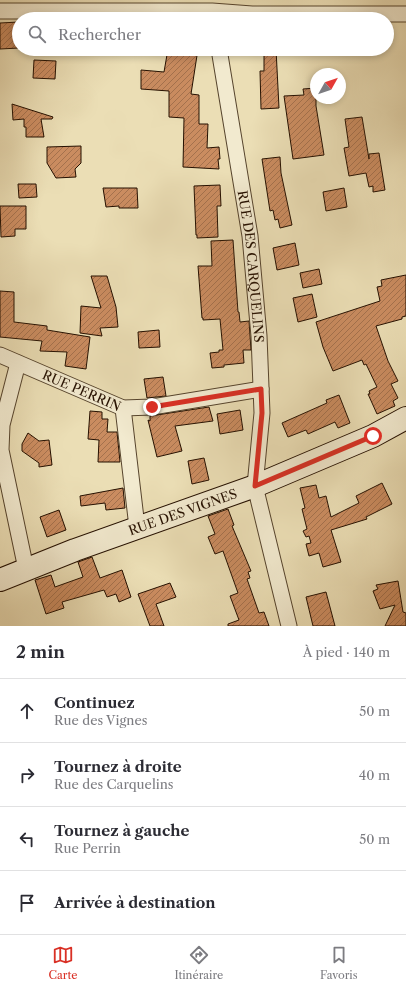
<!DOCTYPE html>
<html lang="fr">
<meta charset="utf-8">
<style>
:root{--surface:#fff;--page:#f2f2f3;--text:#2b2b33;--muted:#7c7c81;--line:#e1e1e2;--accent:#d93025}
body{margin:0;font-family:"Libre Caslon Text",serif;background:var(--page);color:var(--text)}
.compass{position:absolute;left:310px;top:68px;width:36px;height:36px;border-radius:50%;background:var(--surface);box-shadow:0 2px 6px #0003;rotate:50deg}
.stop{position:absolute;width:12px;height:12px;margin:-9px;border:3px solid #d93025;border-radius:50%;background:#fff}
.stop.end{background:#d93025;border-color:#fff;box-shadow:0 1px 4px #0008}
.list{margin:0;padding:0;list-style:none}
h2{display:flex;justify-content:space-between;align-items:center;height:52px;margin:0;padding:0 16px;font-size:17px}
h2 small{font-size:13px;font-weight:400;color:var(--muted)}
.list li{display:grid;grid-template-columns:26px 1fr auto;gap:12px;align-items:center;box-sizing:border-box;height:64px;padding:0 16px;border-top:1px solid var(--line)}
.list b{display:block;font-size:15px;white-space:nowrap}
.list p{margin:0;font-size:13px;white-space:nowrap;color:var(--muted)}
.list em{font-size:13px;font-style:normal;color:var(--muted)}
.icon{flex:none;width:22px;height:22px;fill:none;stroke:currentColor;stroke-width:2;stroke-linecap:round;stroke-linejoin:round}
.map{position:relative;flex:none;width:406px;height:626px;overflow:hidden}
.search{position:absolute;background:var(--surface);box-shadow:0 2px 6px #0003;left:12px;right:12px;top:12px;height:44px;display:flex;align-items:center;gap:10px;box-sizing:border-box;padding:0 14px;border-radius:22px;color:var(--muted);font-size:15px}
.sheet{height:308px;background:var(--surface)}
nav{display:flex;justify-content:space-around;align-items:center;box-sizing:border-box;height:56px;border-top:1px solid var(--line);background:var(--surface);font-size:11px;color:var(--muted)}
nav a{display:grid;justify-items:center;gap:2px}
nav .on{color:var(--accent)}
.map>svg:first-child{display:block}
</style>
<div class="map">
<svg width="406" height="626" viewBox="0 0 406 626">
<defs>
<pattern id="building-hatch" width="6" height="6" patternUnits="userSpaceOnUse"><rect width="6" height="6" fill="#ca8c60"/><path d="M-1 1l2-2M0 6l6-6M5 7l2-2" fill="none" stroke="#a4714d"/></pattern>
</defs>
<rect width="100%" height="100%" fill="#ebdeb5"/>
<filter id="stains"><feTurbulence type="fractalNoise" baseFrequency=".005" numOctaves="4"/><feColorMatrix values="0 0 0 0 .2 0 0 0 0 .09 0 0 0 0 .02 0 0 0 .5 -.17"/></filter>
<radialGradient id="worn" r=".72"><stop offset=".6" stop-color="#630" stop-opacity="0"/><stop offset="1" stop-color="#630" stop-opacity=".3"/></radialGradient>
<path fill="url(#building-hatch)" stroke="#251000" d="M19,22V48L0,49V23Z
M168,49H198L191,94L199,95V124H208L207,148L219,147L220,159H218L219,169L183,167L184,118L169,117V91L141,89V70L164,72Z
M264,49H276L279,108L261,109L260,71H264Z
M34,60L56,61L55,79L33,78Z
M316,88V106L324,155L293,159L284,96L304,95L303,89Z
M12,104L53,117L52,119H41L44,137H26V127H24V119L13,120Z
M362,117L369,159V154L379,153L385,190L373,192V186L369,187L366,173L349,176L344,148L349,147L345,119Z
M81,146V163L75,169L76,177L56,178L47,163V147Z
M280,157L281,173L292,225L280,228L278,219L275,220L273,210L270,211L262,159Z
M18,184H36L37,197L19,198Z
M220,185L221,206H217L218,237L197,238V235H196L194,186Z
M103,188H137L138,208H119V206L106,207Z
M344,188L347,207L326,211L323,192Z
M0,206H26V229H15V236L1,237Z
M233,240L238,312H239L240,322L249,321L251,350H243L244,363L224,365V367L212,368L210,353L219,352V350H223L220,319L203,320V318H202L198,266H212L211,241Z
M295,243L299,265L277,270L273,248Z
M319,269L322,284L303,288L300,273Z
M406,275V316L402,317V319L376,326L388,361L398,381L391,384L398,398L393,401L395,406L377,414L368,394H370L369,391L377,387L366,364L364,365L362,360L333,371L323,347L316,322L380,301L377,287L382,286L381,280Z
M91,276H107L116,307L118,327L100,328L102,336L80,333L81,306L101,308Z
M0,291L14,292V322L47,326V330L90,337L86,369L65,366L67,352L40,351L42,341L0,337Z
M312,294L317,317L298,322L293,298Z
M159,330L160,347L139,348L138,332Z
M163,377L166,396L147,398L144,379Z
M339,395L350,423L338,428L335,422L308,434L306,430L288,437L282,423L327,403L326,400Z
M209,407L213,421L175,426L182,451L157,457L148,420L150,421V416Z
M240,410L243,430L220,434L217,414Z
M90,411L102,412V419H108L107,432H117L120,462H98L99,440L88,439Z
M28,433L39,441L49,440L52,465L39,467V463L22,451V444Z
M204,458L209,480L192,484L188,461Z
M382,483L392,504L366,517L367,519L331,530L341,562L323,567L319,553L309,556L306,544L311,543L309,536L306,537L303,531L307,529L302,509L305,508L300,488L316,485L319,498L326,496L331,517L359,503L356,496Z
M123,488L125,508L106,510L105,503L81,506L80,496Z
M228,509L234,525L232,526L251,571L248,572L250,578L247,579L259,613L264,612L269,626H228V624L239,620L230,596L238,593L223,551L215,554L208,537L215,534L208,516Z
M59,510L66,530L47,537L40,517Z
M92,557L100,578L122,570L131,597L119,602L116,594L107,597L104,590L62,602L64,608L46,614L35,580L51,575L55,587L83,577L78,562Z
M398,581L403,612L406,613V626H385L395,605L380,609L373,591L378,589L376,585Z
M170,583L176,597L156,604L164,626H150L138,594Z
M326,592L335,626H313L306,597Z"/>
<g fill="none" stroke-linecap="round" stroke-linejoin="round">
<defs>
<g id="street">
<path d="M0,11H212L252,14H406"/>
<path id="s1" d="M219,49L250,236L259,336L262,413L255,486L289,626"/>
<path id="s2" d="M0,355L123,408L152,407L261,389"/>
<path d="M18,363L2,425L1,450L26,569"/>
<path d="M123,408L137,527"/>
</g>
<g id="secondary">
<path id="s3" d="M0,580L75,550L255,486L373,436L406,418"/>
</g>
</defs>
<use href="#street" stroke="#56442d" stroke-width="17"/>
<use href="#secondary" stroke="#251000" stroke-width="24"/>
<use href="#street" stroke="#f2eacf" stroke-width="15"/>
<use href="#secondary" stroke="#f2eacf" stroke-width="22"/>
</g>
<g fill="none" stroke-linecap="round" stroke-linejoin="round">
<path stroke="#d93025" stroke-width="5" d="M152,407L261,389L262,413L255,486L373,436"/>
</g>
<g text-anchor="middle" stroke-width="4" stroke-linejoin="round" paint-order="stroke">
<g font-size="13" fill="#251000" stroke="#f2eacf">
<text dy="5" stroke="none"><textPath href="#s1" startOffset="220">RUE DES CARQUELINS</textPath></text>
<text dy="5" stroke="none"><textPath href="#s2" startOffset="89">RUE PERRIN</textPath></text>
<text dy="5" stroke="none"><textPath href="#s3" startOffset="195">RUE DES VIGNES</textPath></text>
</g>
</g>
<rect width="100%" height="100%" filter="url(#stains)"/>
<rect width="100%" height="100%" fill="url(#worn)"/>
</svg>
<svg class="compass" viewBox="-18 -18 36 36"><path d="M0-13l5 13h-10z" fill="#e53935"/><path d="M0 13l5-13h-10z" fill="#7c7c81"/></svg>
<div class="stop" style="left:373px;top:436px"></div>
<div class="stop end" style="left:152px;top:407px"></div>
<div class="search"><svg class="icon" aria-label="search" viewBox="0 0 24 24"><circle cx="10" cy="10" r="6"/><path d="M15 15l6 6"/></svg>Rechercher</div>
</div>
<section class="sheet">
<h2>2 min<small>À pied · 140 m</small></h2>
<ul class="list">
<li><svg class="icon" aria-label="ahead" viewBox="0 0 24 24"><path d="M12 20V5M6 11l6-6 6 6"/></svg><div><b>Continuez</b><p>Rue des Vignes</p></div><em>50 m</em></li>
<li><svg class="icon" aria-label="right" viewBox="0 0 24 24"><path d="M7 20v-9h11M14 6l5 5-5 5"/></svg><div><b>Tournez à droite</b><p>Rue des Carquelins</p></div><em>40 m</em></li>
<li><svg class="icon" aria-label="left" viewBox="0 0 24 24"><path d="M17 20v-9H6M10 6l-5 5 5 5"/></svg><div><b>Tournez à gauche</b><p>Rue Perrin</p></div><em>50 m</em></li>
<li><svg class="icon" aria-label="arrive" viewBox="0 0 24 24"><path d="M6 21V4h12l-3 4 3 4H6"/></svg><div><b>Arrivée à destination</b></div></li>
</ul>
</section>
<nav>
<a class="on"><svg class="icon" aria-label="map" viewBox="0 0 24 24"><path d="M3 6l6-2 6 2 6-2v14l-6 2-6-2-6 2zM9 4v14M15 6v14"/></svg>Carte</a>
<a><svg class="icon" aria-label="directions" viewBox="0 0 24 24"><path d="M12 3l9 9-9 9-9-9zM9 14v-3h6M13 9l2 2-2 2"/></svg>Itinéraire</a>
<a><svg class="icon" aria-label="saved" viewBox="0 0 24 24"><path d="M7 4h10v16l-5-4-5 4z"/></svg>Favoris</a>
</nav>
